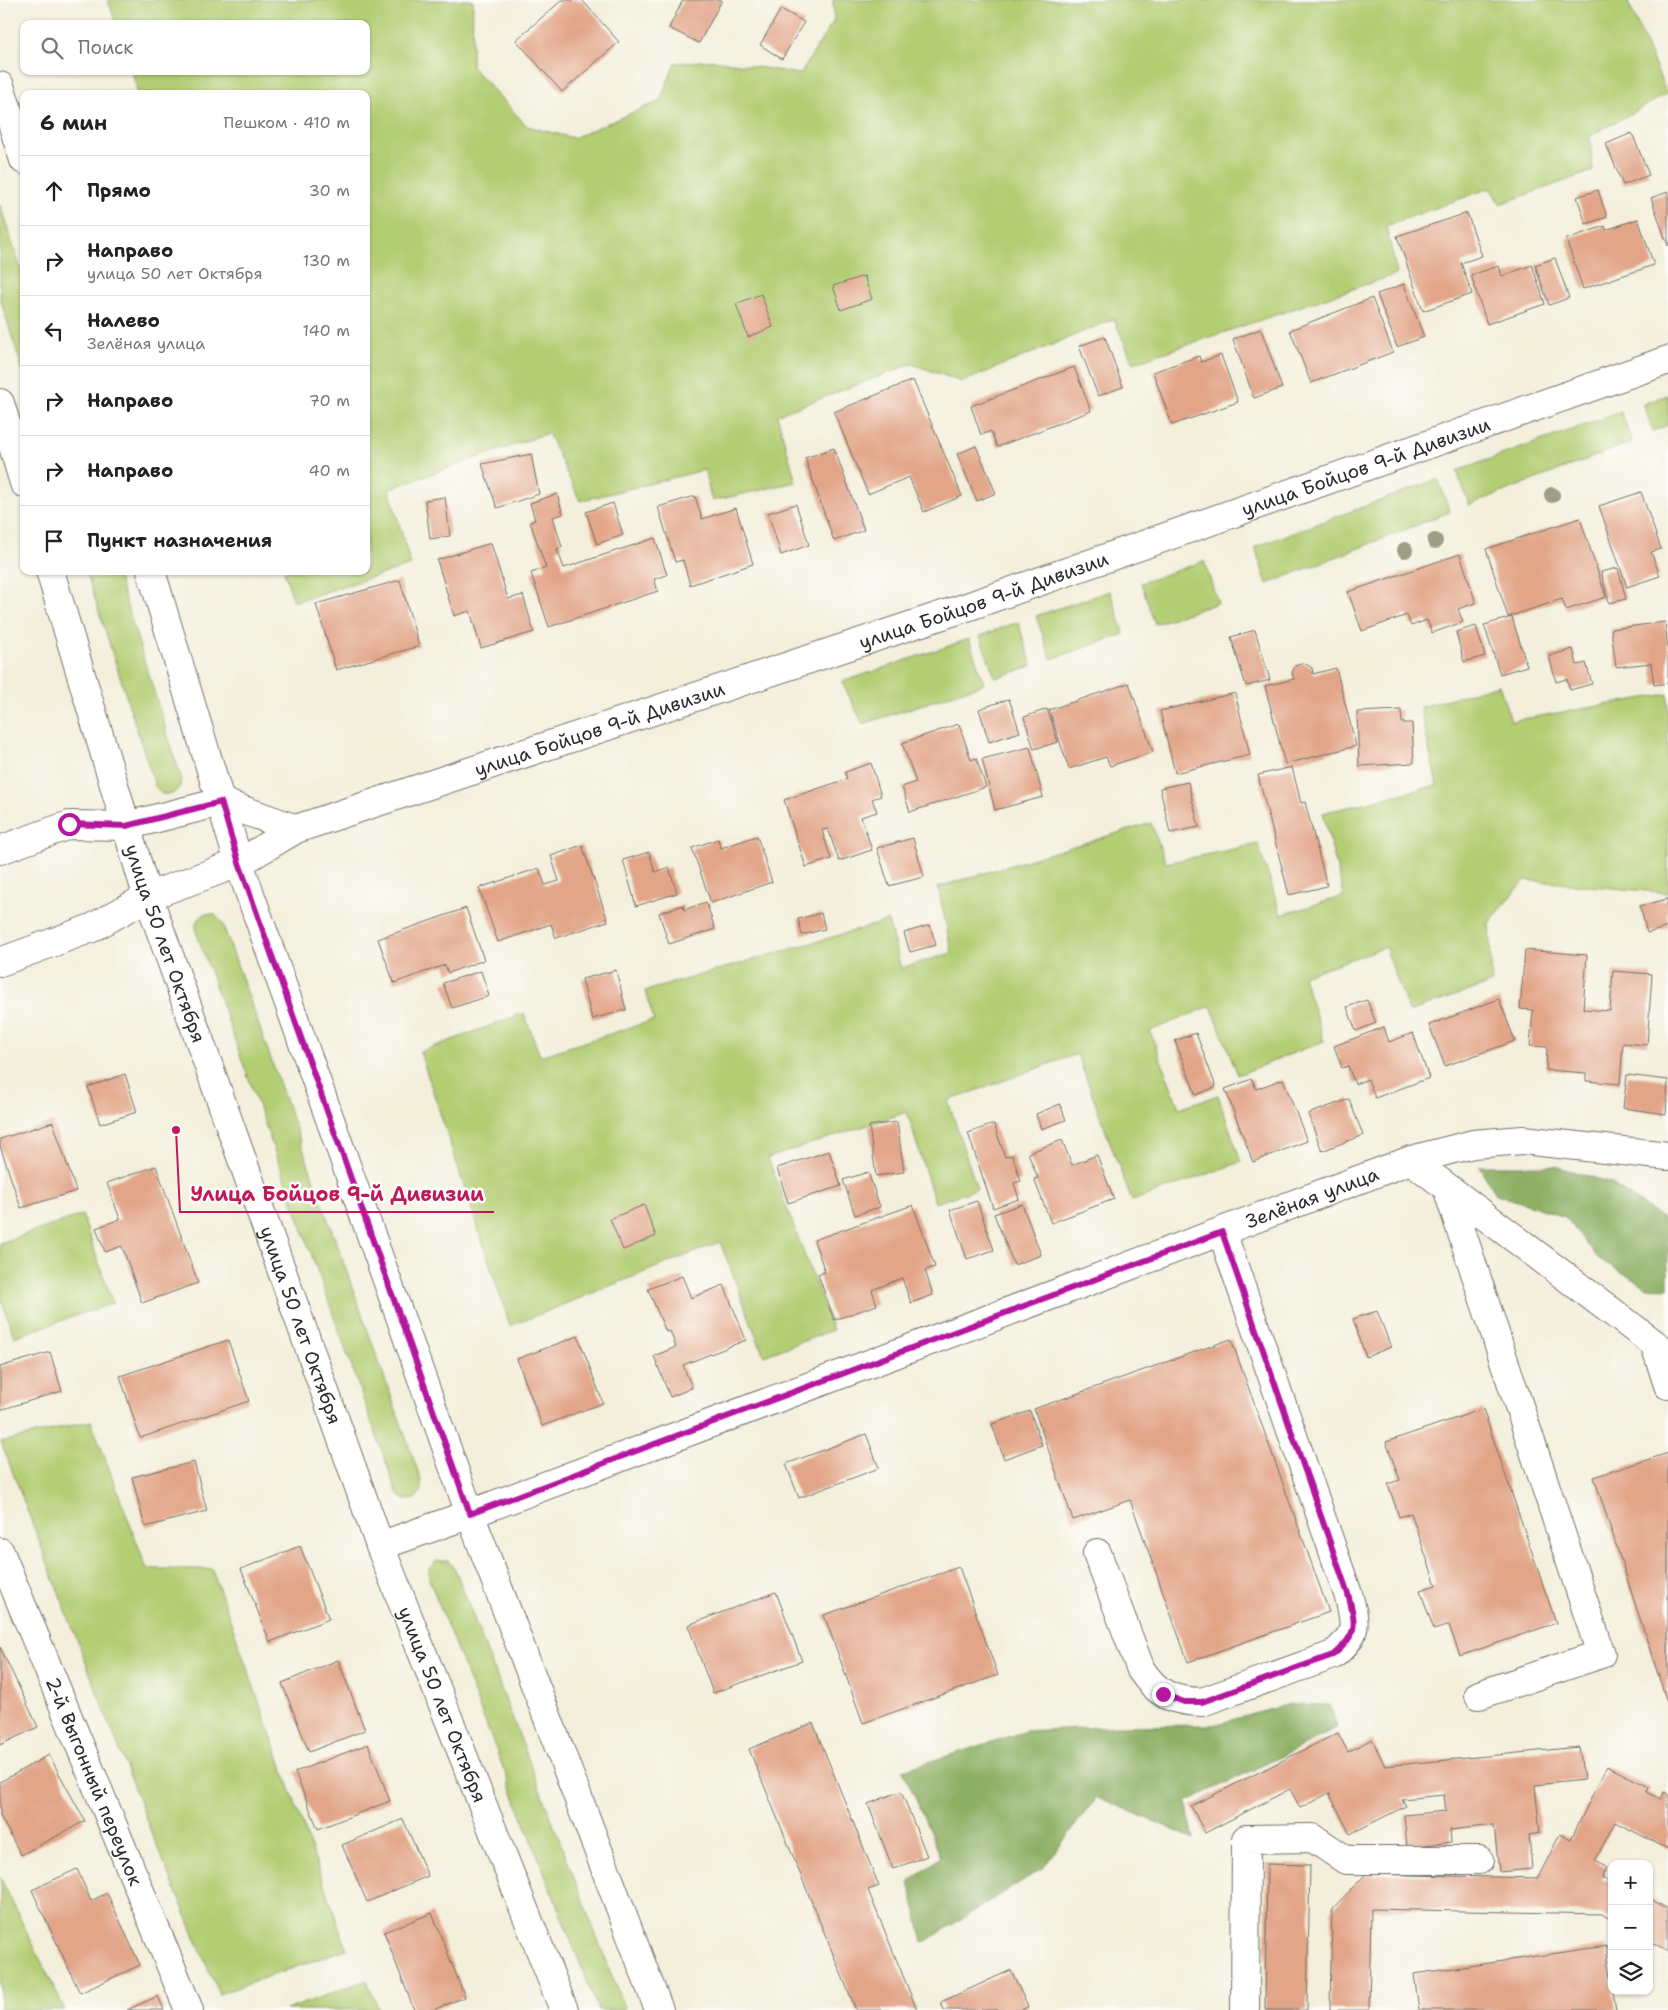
<!DOCTYPE html>
<html lang="ru">
<meta charset="utf-8">
<style>
:root{--surface:#fff;--page:#f2f2f2;--text:#222;--muted:#767676;--line:#e0e0e0}
body{margin:0;font-family:"Shantell Sans",sans-serif;background:var(--page);color:var(--text)}
.controls{position:absolute;right:15px;bottom:15px;display:grid;overflow:hidden;border-radius:10px;box-shadow:0 1px 4px #0004}
.controls button{width:45px;height:45px;display:grid;place-items:center;padding:0;border:0;border-bottom:1px solid var(--line);background:var(--surface);color:var(--text);font:25px sans-serif}
.stop{position:absolute;width:15px;height:15px;margin:-11px;border:4px solid #b5179e;border-radius:50%;background:#fff}
.stop.end{background:#b5179e;border-color:#fff;box-shadow:0 1px 5px #0008}
.list{margin:0;padding:0;list-style:none}
h2{display:flex;justify-content:space-between;align-items:center;height:65px;margin:0;padding:0 20px;font-size:21px}
h2 small{font-size:16px;font-weight:400;color:var(--muted)}
.list li{display:grid;grid-template-columns:32px 1fr auto;gap:15px;align-items:center;box-sizing:border-box;height:70px;padding:0 20px;border-top:1px solid var(--line)}
.list b{display:block;font-size:19px;white-space:nowrap}
.list p{margin:0;font-size:16px;white-space:nowrap;color:var(--muted)}
.list em{font-size:16px;font-style:normal;color:var(--muted)}
.icon{flex:none;width:28px;height:28px;fill:none;stroke:currentColor;stroke-width:2;stroke-linecap:round;stroke-linejoin:round}
.map{position:relative;flex:none;width:1668px;height:2010px;overflow:hidden}
.search{position:absolute;background:var(--surface);box-shadow:0 1px 4px #0004;left:20px;top:20px;width:350px;height:55px;display:flex;align-items:center;gap:12px;box-sizing:border-box;padding:0 18px;border-radius:10px;color:var(--muted);font-size:19px}
.panel{position:absolute;background:var(--surface);box-shadow:0 1px 4px #0004;left:20px;top:90px;width:350px;height:485px;border-radius:10px}
.map>svg:first-child{display:block}
</style>
<div class="map">
<svg width="1668" height="2010" viewBox="0 0 1668 2010">
<rect width="100%" height="100%" fill="#fdfcf7"/>
<filter id="ink" filterUnits="userSpaceOnUse"><feTurbulence type="fractalNoise" baseFrequency=".02" numOctaves="2"/><feDisplacementMap in="SourceGraphic" scale="10" xChannelSelector="R" yChannelSelector="G"/><feConvolveMatrix kernelMatrix="1 2 1 2 8 2 1 2 1" color-interpolation-filters="sRGB"/></filter>
<filter id="wash" filterUnits="userSpaceOnUse"><feTurbulence type="fractalNoise" baseFrequency=".0096" numOctaves="4" result="noise"/><feDisplacementMap in="SourceGraphic" scale="20" xChannelSelector="R" yChannelSelector="G"/><feGaussianBlur stdDeviation="1.12" result="paint"/><feColorMatrix in="noise" values="0 0 0 0 0 0 0 0 0 0 0 0 0 0 0 0 0 1.4 0 .05"/><feComposite in="paint" operator="in"/></filter>
<g filter="url(#wash)">
<rect width="100%" height="100%" fill="#f3efdb"/>
<path fill="#b3cd73" stroke="#6f7c4f" d="M108,0H473L472,67L527,126L573,138L660,101L675,63L714,60L800,74L834,20L833,0H1627L1667,94L1590,136L1593,171L1500,204L1490,188L1386,226L1397,274L1133,363L1114,319L962,382L912,364L777,415L796,482L712,501L704,470L580,501L548,433L389,489L411,565L294,602L284,571H366V94H138L132,71H366V24H116Z
M0,205L24,279V375L0,298Z
M1668,395V425L1653,431L1643,404Z
M1621,412L1632,442L1469,505L1457,471Z
M1438,479L1450,512L1267,584L1255,547Z
M1204,561L1218,603L1155,624L1141,583Z
M86,571H116L181,777L180,788L172,794H162L155,786Z
M1110,591L1124,634L1051,659L1036,616Z
M1018,622L1032,666L995,678L980,636Z
M969,639L984,684L863,724L842,682Z
M1499,685L1511,721L1668,694V893L1525,880L1489,923L1492,983L1409,1012L1385,947L1303,976L1324,1041L1238,1075L1211,1006L1150,1031L1179,1108L1218,1095L1241,1162L1132,1201L1077,1054L948,1101L977,1189L935,1203L907,1112L768,1158L833,1330L764,1356L720,1242L510,1326L420,1052L524,1013L540,1056L654,1020L645,991L888,921L901,968L952,953L938,887L1151,823L1166,863L1258,844L1281,915L1344,896L1323,813L1437,785L1420,707Z
M204,914H214L222,922L421,1480L422,1491L415,1499L405,1500L397,1493L196,932V922Z
M82,1215L113,1303L14,1337L0,1295V1243Z
M91,1421L147,1569H212L347,1949L219,1994L151,1832L1,1442Z
M437,1561H448L455,1569L625,2010H598L597,2007L429,1579V1568Z
M0,1877L65,2010H0Z
M367,1980L379,2010H286Z"/>
<path fill="#8eb065" stroke="#5c6e48" d="M1479,1166H1555L1611,1183L1668,1222V1288L1647,1287L1599,1259L1565,1217L1496,1194Z
M1290,1704L1330,1705L1337,1727L1305,1745L1186,1802L1194,1839L1097,1797L1043,1868L923,1943L909,1882L941,1857L903,1770L1026,1731L1118,1726L1213,1725Z"/>
<g id="blocks">
<path fill="#e2a588" d="M562,0H582L619,42L562,92L516,40Z
M683,0H722L699,43L669,28Z
M781,9L804,22L782,59L760,45Z
M1632,133L1649,175L1623,185L1606,144Z
M1598,190L1607,217L1586,224L1577,197Z
M1668,192V246L1651,198Z
M1467,213L1482,256L1461,263L1472,294L1423,311L1397,236Z
M1638,219L1654,265L1583,289L1566,239L1605,226L1606,230Z
M1555,258L1569,298L1549,305L1535,265Z
M1532,265L1545,304L1487,324L1471,275L1499,266L1502,276Z
M864,276L872,299L841,310L833,286Z
M1404,284L1424,337L1397,347L1377,294Z
M761,294L773,327L748,337L736,304Z
M1372,298L1393,352L1311,383L1290,330Z
M1261,329L1282,388L1254,398L1233,339Z
M1105,337L1123,387L1098,396L1079,346Z
M1221,355L1238,402L1172,425L1153,372L1199,356L1201,362Z
M1074,367L1091,411L997,447L991,431L981,435L971,406Z
M913,380L962,496L924,512L909,477L868,494L834,412Z
M976,446L996,493L977,501L957,454Z
M834,448L864,530L834,541L805,458Z
M531,454L539,494L497,508L482,464Z
M1641,492L1661,549L1651,552L1660,576L1627,587L1599,506Z
M557,494L563,514L553,517L562,547L557,549L564,568L655,538L667,575L654,579L658,591L549,627L531,573L546,568L530,522L535,520L530,503Z
M695,496L702,519L736,508L753,564L690,585L683,560L675,562L658,507Z
M445,497L450,536L430,539L425,500Z
M613,503L623,535L597,544L586,512Z
M796,504L809,545L781,555L768,513Z
M1580,518L1606,597L1566,610L1562,599L1508,617L1486,549Z
M491,543L508,599L523,595L534,632L481,648L470,611L454,616L437,560Z
M1460,554L1476,603L1458,609L1463,622L1432,633L1427,620L1411,626L1407,615L1362,631L1348,592Z
M1618,568L1626,599L1609,603L1601,572Z
M400,580L419,646L336,670L316,604Z
M1512,617L1527,666L1500,674L1484,625Z
M1665,622L1668,649V683L1654,685L1651,663L1616,667L1611,629Z
M1476,626L1485,656L1464,662L1456,632Z
M1255,630L1270,680L1246,686L1231,637Z
M1573,649L1577,665L1586,663L1592,684L1570,690L1567,679L1556,682L1549,656Z
M1304,663L1312,668L1313,674L1336,668L1356,746L1285,764L1265,686L1294,679L1292,673L1295,666Z
M1129,683L1153,752L1110,766L1106,757L1069,769L1049,710Z
M1235,693L1250,755L1175,773L1160,711Z
M1009,699L1020,732L989,742L979,709Z
M1047,709L1058,742L1034,749L1024,717Z
M1401,710L1402,723H1412L1414,763L1359,766L1357,712Z
M959,724L971,760L976,758L986,787L910,812L902,787L916,782L902,743Z
M1030,747L1043,797L995,810L982,759Z
M871,763L881,796L872,799L877,812L861,817L872,850L839,861L828,829L822,830L831,859L806,867L784,800L847,779L845,772Z
M1292,767L1301,803L1305,802L1327,886L1289,895L1258,775Z
M1188,782L1199,827L1170,833L1160,788Z
M757,836L772,882L711,903L692,848L718,839L721,848Z
M913,838L924,877L889,886L877,848Z
M582,845L608,921L556,938L551,924L498,942L479,888L539,868L545,885L559,881L551,856Z
M649,852L655,872L669,867L677,893L636,906L623,860Z
M1667,899L1668,927L1647,933L1640,906Z
M706,902L715,929L669,944L659,913L683,905L684,910Z
M466,908L484,960L448,973L445,965L394,983L378,939Z
M821,913L825,929L802,935L798,919Z
M930,925L936,945L910,952L904,933Z
M1525,950L1587,955L1583,1009L1610,1011L1613,971L1652,974L1647,1045L1623,1043L1620,1084L1586,1081V1073L1546,1070L1547,1047L1530,1046L1533,1010L1520,1009Z
M616,970L626,1010L592,1019L582,979Z
M481,971L489,996L452,1008L443,983Z
M1499,999L1515,1041L1445,1066L1429,1025Z
M1367,1000L1376,1023L1356,1031L1347,1007Z
M1384,1027L1389,1042L1413,1033L1429,1078L1375,1098L1368,1079L1355,1084L1348,1066L1342,1068L1334,1046Z
M1196,1033L1216,1087L1196,1095L1175,1041Z
M125,1074L137,1112L100,1124L88,1087Z
M1627,1075L1668,1080L1666,1114L1623,1108Z
M1252,1079L1256,1089L1283,1079L1307,1141L1253,1162L1225,1089Z
M1349,1099L1363,1135L1322,1151L1308,1114Z
M1060,1104L1066,1120L1041,1129L1036,1114Z
M53,1122L76,1191L21,1208L0,1146V1139Z
M897,1122L904,1172L876,1176L869,1126Z
M994,1124L1005,1157L1012,1155L1021,1181L1014,1183L1019,1199L993,1208L968,1133Z
M1062,1140L1072,1165L1097,1155L1114,1199L1051,1223L1034,1179L1038,1178L1028,1153Z
M829,1151L841,1186L788,1203L777,1168Z
M156,1166L198,1283L142,1303L122,1246L105,1252L96,1228L120,1219L107,1183Z
M868,1172L880,1207L855,1215L843,1180Z
M977,1201L994,1250L967,1259L950,1210Z
M1022,1204L1041,1255L1014,1265L994,1214Z
M644,1205L656,1236L623,1250L610,1219Z
M913,1205L935,1267L925,1270L933,1295L911,1303L902,1278L872,1290L877,1305L834,1320L818,1274L825,1272L814,1240Z
M682,1276L691,1298L724,1285L746,1340L683,1365L692,1388L670,1397L654,1356L676,1347L670,1331L666,1332L648,1289Z
M1377,1311L1391,1347L1366,1357L1353,1319Z
M578,1336L603,1403L542,1426L517,1359Z
M1231,1339L1329,1612L1188,1662L1130,1500L1073,1520L1034,1409Z
M228,1340L249,1401L140,1438L120,1376Z
M50,1352L62,1391L0,1410V1367Z
M1483,1409L1556,1623L1460,1656L1449,1625L1434,1630L1420,1590L1436,1585L1411,1513L1399,1517L1388,1484L1400,1480L1386,1442Z
M1030,1411L1042,1445L1004,1459L992,1424Z
M866,1434L879,1468L799,1498L786,1464Z
M1668,1453V1705L1594,1477Z
M194,1462L207,1511L145,1527L132,1477Z
M300,1546L329,1619L270,1642L241,1569Z
M959,1567L998,1675L863,1723L824,1615Z
M776,1592L802,1661L713,1693L688,1625Z
M0,1647L38,1727L0,1745Z
M338,1660L365,1730L309,1752L282,1683Z
M813,1723L879,1886L868,1890L917,2010H856L749,1749Z
M1338,1733L1348,1752L1372,1739L1385,1766L1579,1747L1584,1780L1535,1785L1540,1833L1529,1835L1532,1869L1499,1872L1494,1825L1450,1830L1451,1842L1407,1847L1404,1815L1446,1811L1444,1795L1402,1799L1406,1806L1350,1834L1329,1793L1300,1808L1290,1789L1205,1833L1191,1806Z
M368,1744L390,1801L318,1829L295,1772Z
M49,1755L85,1821L21,1855L0,1816V1782Z
M1607,1766L1649,1787L1647,1792L1661,1799L1664,1792L1668,1794V1849L1615,1822L1595,1861L1607,1867L1602,1879L1612,1880V1920L1601,1914L1371,1909L1369,2010H1330L1332,1909L1366,1874L1538,1878L1560,1834L1571,1839Z
M901,1791L927,1856L893,1869L868,1804Z
M403,1819L428,1876L367,1902L342,1845Z
M1267,1864L1310,1865L1307,2010H1265Z
M77,1869L91,1901L107,1893L140,1965L80,1993L32,1890Z
M1649,1898L1668,1909V1953L1649,1942Z
M432,1913L465,1997L433,2010H414L384,1932Z
M1606,1946L1616,2010H1419L1414,1974Z
M1011,1970L1028,2007L1021,2010H944L941,2002Z
M158,1996L164,2010H127Z"/>
</g>
</g>
<g filter="url(#ink)">
<use href="#blocks" fill-opacity="0" stroke="#717069" stroke-width="1"/>
<g fill="none" stroke-linecap="round" stroke-linejoin="round">
<defs>
<g id="minor">
<path d="M221,802L296,829"/>
<path id="s1" d="M239,863L296,829L964,608L1668,360"/>
<path d="M1411,1160L1668,1354"/>
<path d="M1447,1188L1601,1654L1479,1695"/>
<path d="M1655,1345L1668,1385"/>
<path id="s2" d="M380,1546L470,1514L1411,1160L1473,1144L1523,1140L1668,1156"/>
<path id="s3" d="M0,1552L189,2010"/>
<path d="M1097,1553L1141,1670C1158,1695 1172,1701 1202,1702L1333,1655C1359,1634 1356,1624 1348,1594L1222,1232"/>
<path d="M1245,2010L1246,1839L1313,1838L1346,1860H1479"/>
</g>
<g id="major">
<path d="M0,86L24,160"/>
<path d="M0,403L24,483"/>
<path id="s4" d="M50,571L143,882L380,1546L564,2010"/>
<path d="M151,571L239,863L470,1514L659,2010"/>
<path d="M0,850L69,825L126,826L221,802"/>
<path d="M0,962L92,928L149,896L239,863"/>
</g>
</defs>
<use href="#minor" stroke="#717069" stroke-width="30"/>
<use href="#major" stroke="#717069" stroke-width="30"/>
<use href="#minor" stroke="#fff" stroke-width="28"/>
<use href="#major" stroke="#fff" stroke-width="28"/>
</g>
<g fill="#9c9e86">
<circle cx="1552" cy="495" r="8"/>
<circle cx="1435" cy="541" r="8"/>
<circle cx="1405" cy="550" r="8"/>
</g>
</g>
<g fill="none" stroke-linecap="round" stroke-linejoin="round" filter="url(#ink)">
<path stroke="#b5179e" stroke-width="6" d="M69,824L126,826L221,802L239,863L470,1514L681,1434L1222,1232L1348,1594C1356,1624 1359,1634 1333,1655L1202,1702H1184L1163,1694"/>
</g>
<g text-anchor="middle" stroke-width="5" stroke-linejoin="round" paint-order="stroke">
<g font-size="19" fill="#2b2b2b" stroke="#fdfcf7">
<text dy="7" stroke="none"><textPath href="#s1" startOffset="1196">улица Бойцов 9-й Дивизии</textPath></text>
<text dy="7" stroke="none"><textPath href="#s1" startOffset="791">улица Бойцов 9-й Дивизии</textPath></text>
<text dy="7" stroke="none"><textPath href="#s1" startOffset="386">улица Бойцов 9-й Дивизии</textPath></text>
<text dy="7" stroke="none"><textPath href="#s4" startOffset="390">улица 50 лет Октября</textPath></text>
<text dy="7" stroke="none"><textPath href="#s2" startOffset="995">Зелёная улица</textPath></text>
<text dy="7" stroke="none"><textPath href="#s4" startOffset="795">улица 50 лет Октября</textPath></text>
<text dy="7" stroke="none"><textPath href="#s4" startOffset="1200">улица 50 лет Октября</textPath></text>
<text dy="7" stroke="none"><textPath href="#s3" startOffset="248">2-й Выгонный переулок</textPath></text>
</g>
</g>
<path fill="none" stroke="#c2185b" stroke-width="2" d="M176 1130L180 1212H494"/>
<circle fill="#c2185b" stroke="#fdfcf7" stroke-width="2" cx="176" cy="1130" r="5"/>
<g font-size="20" text-anchor="middle" font-weight="bold" fill="#c2185b" stroke="#fdfcf7" stroke-width="5" stroke-linejoin="round" paint-order="stroke">
<text x="337" y="1201">Улица Бойцов 9-й Дивизии</text>
</g>
</svg>
<div class="controls">
<button>+</button>
<button>−</button>
<button><svg class="icon" aria-label="layers" viewBox="0 0 24 24"><path d="M12 4l9 5-9 5-9-5zM3 14l9 5 9-5"/></svg></button>
</div>
<div class="stop" style="left:69px;top:824px"></div>
<div class="stop end" style="left:1163px;top:1694px"></div>
<div class="search"><svg class="icon" aria-label="search" viewBox="0 0 24 24"><circle cx="10" cy="10" r="6"/><path d="M15 15l6 6"/></svg>Поиск</div>
<section class="panel">
<h2>6 мин<small>Пешком · 410 m</small></h2>
<ul class="list">
<li><svg class="icon" aria-label="ahead" viewBox="0 0 24 24"><path d="M12 20V5M6 11l6-6 6 6"/></svg><div><b>Прямо</b></div><em>30 m</em></li>
<li><svg class="icon" aria-label="right" viewBox="0 0 24 24"><path d="M7 20v-9h11M14 6l5 5-5 5"/></svg><div><b>Направо</b><p>улица 50 лет Октября</p></div><em>130 m</em></li>
<li><svg class="icon" aria-label="left" viewBox="0 0 24 24"><path d="M17 20v-9H6M10 6l-5 5 5 5"/></svg><div><b>Налево</b><p>Зелёная улица</p></div><em>140 m</em></li>
<li><svg class="icon" aria-label="right" viewBox="0 0 24 24"><path d="M7 20v-9h11M14 6l5 5-5 5"/></svg><div><b>Направо</b></div><em>70 m</em></li>
<li><svg class="icon" aria-label="right" viewBox="0 0 24 24"><path d="M7 20v-9h11M14 6l5 5-5 5"/></svg><div><b>Направо</b></div><em>40 m</em></li>
<li><svg class="icon" aria-label="arrive" viewBox="0 0 24 24"><path d="M6 21V4h12l-3 4 3 4H6"/></svg><div><b>Пункт назначения</b></div></li>
</ul>
</section>
</div>
